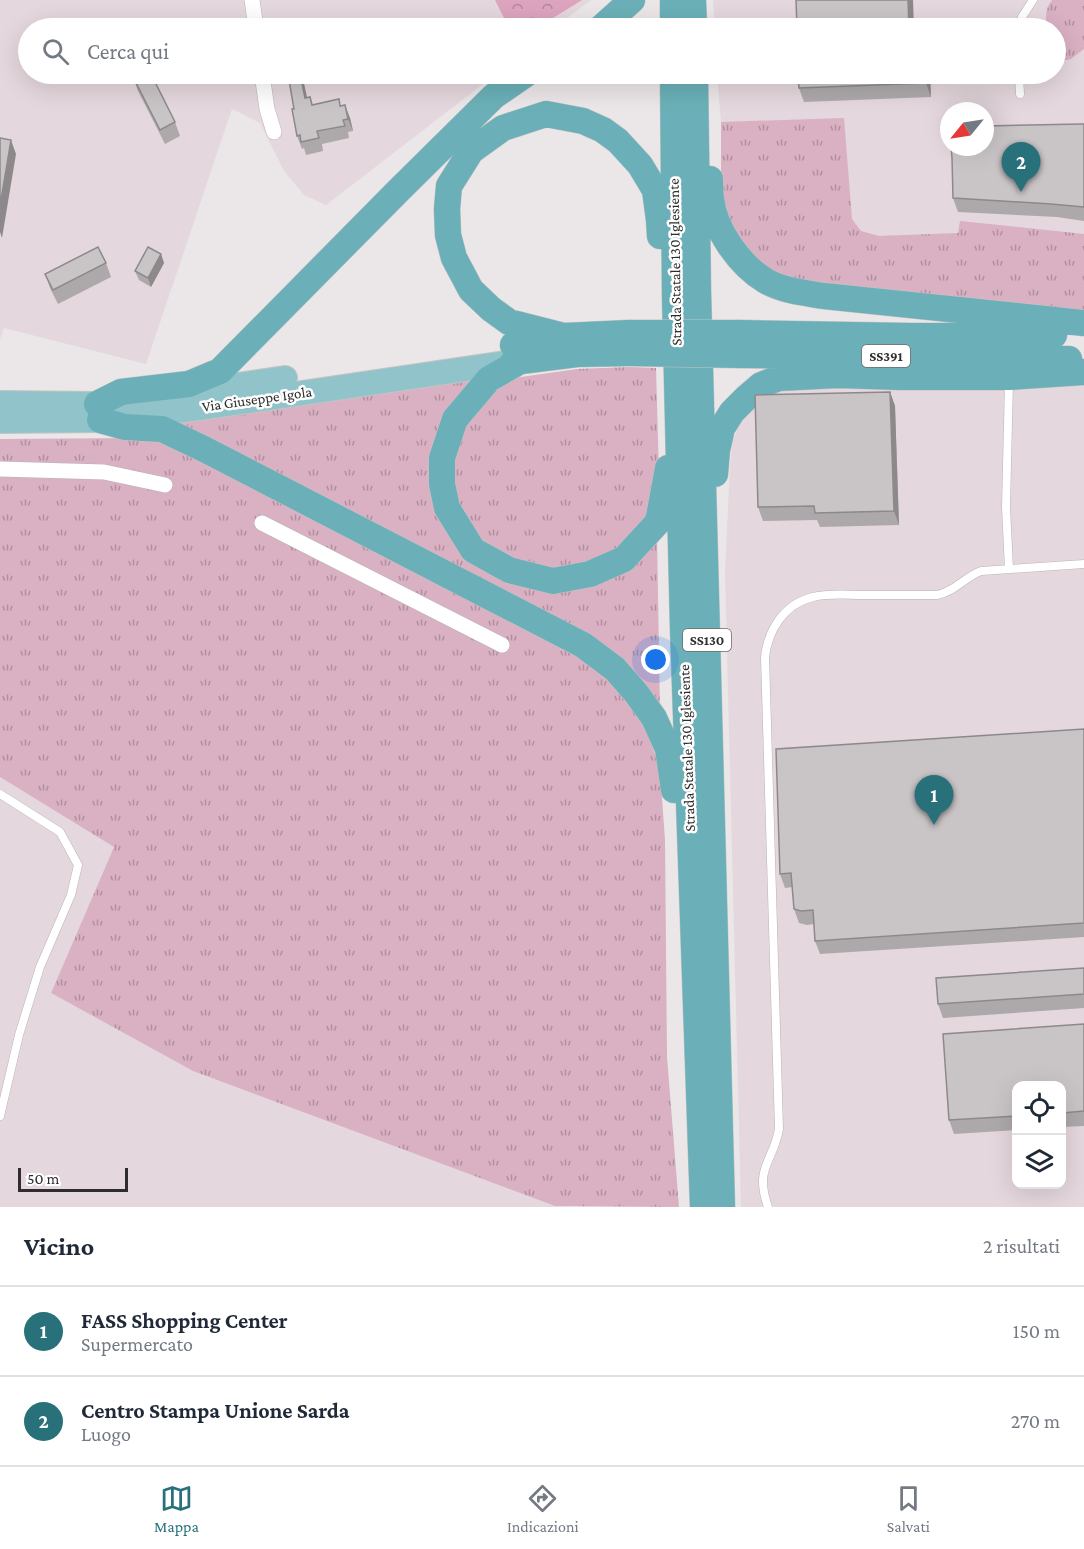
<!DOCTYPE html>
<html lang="it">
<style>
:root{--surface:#fff;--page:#f6f6f7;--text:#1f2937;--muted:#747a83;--line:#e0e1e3;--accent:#28717a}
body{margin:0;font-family:"Crimson Pro",serif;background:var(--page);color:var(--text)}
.controls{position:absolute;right:18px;bottom:18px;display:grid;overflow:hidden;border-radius:12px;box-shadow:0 6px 24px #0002}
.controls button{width:54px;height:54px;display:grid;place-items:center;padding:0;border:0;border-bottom:2px solid var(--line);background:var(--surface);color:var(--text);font:30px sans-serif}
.compass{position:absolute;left:940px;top:102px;width:54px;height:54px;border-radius:50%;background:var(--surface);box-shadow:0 6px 24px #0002;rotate:240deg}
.scale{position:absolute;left:18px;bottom:15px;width:110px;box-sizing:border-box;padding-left:6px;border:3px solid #2e2c2d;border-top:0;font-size:16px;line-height:21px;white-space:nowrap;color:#2e2c2d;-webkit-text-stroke:4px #fff;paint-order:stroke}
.you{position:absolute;left:656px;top:660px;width:21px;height:21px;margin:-15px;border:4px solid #fff;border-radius:50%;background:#1a73e8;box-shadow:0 0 0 9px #1a73e833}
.badge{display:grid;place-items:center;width:39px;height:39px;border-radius:50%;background:var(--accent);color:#fff;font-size:20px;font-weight:700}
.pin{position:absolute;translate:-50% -50px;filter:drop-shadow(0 2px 3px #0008)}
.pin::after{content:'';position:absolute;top:32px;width:21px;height:18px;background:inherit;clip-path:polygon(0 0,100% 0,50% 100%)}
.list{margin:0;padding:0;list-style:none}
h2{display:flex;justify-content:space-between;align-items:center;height:78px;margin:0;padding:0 24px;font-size:26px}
h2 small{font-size:20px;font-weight:400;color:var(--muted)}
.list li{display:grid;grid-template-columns:39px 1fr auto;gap:18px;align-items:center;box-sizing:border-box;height:90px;padding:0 24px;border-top:2px solid var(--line)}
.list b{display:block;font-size:22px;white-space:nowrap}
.list p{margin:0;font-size:20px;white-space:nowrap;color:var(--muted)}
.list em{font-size:20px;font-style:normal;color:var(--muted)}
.icon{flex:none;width:33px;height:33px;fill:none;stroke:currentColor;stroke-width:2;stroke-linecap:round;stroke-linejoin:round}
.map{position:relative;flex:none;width:1084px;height:1207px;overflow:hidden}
.search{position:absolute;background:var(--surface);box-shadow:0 6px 24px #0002;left:18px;right:18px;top:18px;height:66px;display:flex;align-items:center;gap:15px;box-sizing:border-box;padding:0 21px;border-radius:33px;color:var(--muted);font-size:22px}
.sheet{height:258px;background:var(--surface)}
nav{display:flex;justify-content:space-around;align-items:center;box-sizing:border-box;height:84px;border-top:2px solid var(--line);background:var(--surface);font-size:16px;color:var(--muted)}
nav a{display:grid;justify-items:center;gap:3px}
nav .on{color:var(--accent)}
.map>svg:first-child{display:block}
</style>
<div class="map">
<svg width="1084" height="1207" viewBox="0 0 1084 1207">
<defs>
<pattern id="grass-tufts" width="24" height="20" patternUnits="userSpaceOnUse" patternTransform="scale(1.5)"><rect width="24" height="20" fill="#dab0c3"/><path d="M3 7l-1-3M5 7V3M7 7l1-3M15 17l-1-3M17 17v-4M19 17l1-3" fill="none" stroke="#b18f9f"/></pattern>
<pattern id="forest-crowns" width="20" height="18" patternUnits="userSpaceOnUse" patternTransform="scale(1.5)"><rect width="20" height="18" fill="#dda4bf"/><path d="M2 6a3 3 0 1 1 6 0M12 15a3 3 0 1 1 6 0" fill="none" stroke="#b4869c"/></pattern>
</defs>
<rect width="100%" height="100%" fill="#ebe6e8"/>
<path fill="#e4d7dd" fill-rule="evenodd" d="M0,0H591L554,28H28V74H496L326,205L304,195L284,171L260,123L232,109L146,364L4,328L0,339Z
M713,0H1084V286L800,260L723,122H721L717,74H1056V28H715ZM949,111H985V147H949Z
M1084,378V1207H741L725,572L730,466L732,443L739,425L747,410L770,390ZM1016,1086H1062V1184H1016Z
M0,777L114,847L51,993L193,1071L555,1206L569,1207H0Z"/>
<path fill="url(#grass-tufts)" d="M1052,0H1084V49L1071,59L1062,61L1056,57V28H1046C1046,18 1045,8 1052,0Z
M844,118L852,219L861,231L879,236L958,233L960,221L1084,234V316L800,283L766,270L734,236L721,199V122Z
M629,367L656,368L659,476L652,507L628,547L558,573L487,550L453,506L451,449L479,400L514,378L577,369Z
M479,376L459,395L440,424L430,456L429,482L438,516L532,588L657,535L660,713L653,698L175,426L180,422Z
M136,438L164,440L544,635L608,675L647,728L660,771L665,840L667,1057L679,1207L555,1206L193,1071L51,993L114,847L0,777V439Z"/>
<path fill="url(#forest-crowns)" d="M495,0H582L537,28H509Z"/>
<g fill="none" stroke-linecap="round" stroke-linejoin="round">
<defs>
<path id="service" d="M1019,28L1022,17L1033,0
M1019,74L1020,94
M1009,569L1006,507L1009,381
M0,794L60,832L78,865L71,895L40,967L19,1035L0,1116
M768,1207C754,1167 773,1163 779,1129L765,657C768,630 784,604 813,597C829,593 847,595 863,595C888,595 913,595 937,595C954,592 965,577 981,571L1084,564"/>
<path id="minor" d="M252,0L256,28
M262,74L267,109L274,132
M0,469L104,472L165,485
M262,523L502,645"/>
<path id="primary" d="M177,394L285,378
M0,403L97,404L115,402
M0,421L100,420L207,407L513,362"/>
<path id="trunk" d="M673,0V28
M693,0L694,28
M601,28L632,0
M673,74L675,297L683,629L703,1207
M695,74L698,291L722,1207
M710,179C710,185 710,192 711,198C714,229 739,265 766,281C784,291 805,293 824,296L1084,323
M740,333L911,336L1054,335
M564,336L509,322L491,309L471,290L454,258L448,235L447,209L449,186L471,151L503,128L546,114L583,121L603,130L618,141L640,165L655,190L659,220L660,236
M513,345L564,336L629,333
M740,355L1069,359
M522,360L489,379L455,419L442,458V484L447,508L473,550L509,570L553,581L590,574L624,559L658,522L668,468
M513,362L577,354L629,353
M97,404L121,392L189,384L220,371L397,192L494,96L526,74
M100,420L125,427L162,429L204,449L583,645L615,669L636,693L654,718L668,749L674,790
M715,474L717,450L722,428L732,412L747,397L761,385L779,378L838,375L899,377H1009L1084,372"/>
</defs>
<use href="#service" stroke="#b9b4b6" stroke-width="9"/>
<use href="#minor" stroke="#b9b4b6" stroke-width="16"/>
<use href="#primary" stroke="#c4c4c4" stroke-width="26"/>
<use href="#trunk" stroke="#c4c4c4" stroke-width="27"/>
<use href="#service" stroke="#fff" stroke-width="8"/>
<use href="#minor" stroke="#fff" stroke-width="15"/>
<use href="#primary" stroke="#90c4ca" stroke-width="24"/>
<use href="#trunk" stroke="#6bb0b8" stroke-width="26"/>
<defs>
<path id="trunk-bridge" d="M629,333H740
M629,353L740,355"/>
</defs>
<use href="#trunk-bridge" stroke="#c4c4c4" stroke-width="27" stroke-linecap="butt"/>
<use href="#trunk-bridge" stroke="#6bb0b8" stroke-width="26"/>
</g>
<path fill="#ada9aa" d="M349,74H361L362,77L351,79Z
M798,74H930L931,97L804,102L799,88Z
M133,77L175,122L180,136L165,144L138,91Z
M310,97L313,105L341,106L350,118L353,131L348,132L349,138L322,144L323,151L306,155L304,148L302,149L297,136L294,109L307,98Z
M1084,124V221L1057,217L958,212L953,198Z
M161,254L164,263L151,287L139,280L135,271Z
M106,263L111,277L58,304L50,288L45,274Z
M890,392L895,406L899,525L820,527L817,520L763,521L758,507Z
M1084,729V937L820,954L815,941L814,924L807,925L799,923L794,909L792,887L785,888L780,874Z
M1084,968V1008L943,1018L938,1004Z
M1084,1024V1126L1062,1127V1086H1017V1130L954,1134L949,1120Z"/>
<path fill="#8d898b" d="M908,0H913L914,28H909Z
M300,74H302L310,111L305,98Z
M926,74H930L931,97L926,83Z
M345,105L350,118L353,131L348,119Z
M11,140L16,154L2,238L0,232V206Z
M161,254L164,263L151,287L148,278Z
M890,392L895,406L899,525L894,511Z"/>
<path fill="#c9c4c6" stroke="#8d898b" stroke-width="1.5" d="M796,0H908L909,28H797Z
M141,74H151L175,122L160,130L133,77Z
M288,74H300L305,98L310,97L312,105L339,99L340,106L345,105L348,119L343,120L345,126L317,131L319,138L301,142L300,135L297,136L292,109H294Z
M798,74H926V83L799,88Z
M1082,124H1084V207L1051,204L953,198L952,158L951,147H985V126Z
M0,138L11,140L0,206Z
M98,247L106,263L53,290L45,274Z
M148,247L161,254L148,278L135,271Z
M890,392L894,511L815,513L814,506L758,507L755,395Z
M1084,729V923L815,941L813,910L801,911L794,909L791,873L780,874L776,749Z
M1084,968V994L938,1004L936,978Z
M1084,1024V1111L1062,1113V1086H1017V1116L949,1120L943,1034Z"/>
<g text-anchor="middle" stroke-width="5" stroke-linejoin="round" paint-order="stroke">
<g fill="#fff" stroke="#6d6b6c" stroke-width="1.5">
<rect x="862" y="345" width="48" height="22" rx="4.5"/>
<rect x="683" y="629" width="48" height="22" rx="4.5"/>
</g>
<g font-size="14" font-weight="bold" fill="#2e2c2d">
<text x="886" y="361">SS391</text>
<text x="707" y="645">SS130</text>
</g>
<g font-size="15" fill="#2e2c2d" stroke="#fff">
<text transform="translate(675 262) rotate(-91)" y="5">Strada Statale 130 Iglesiente</text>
<text transform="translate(257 399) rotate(-8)" y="5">Via Giuseppe Igola</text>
<text transform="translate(687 748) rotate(-92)" y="5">Strada Statale 130 Iglesiente</text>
</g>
</g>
</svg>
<div class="controls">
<button><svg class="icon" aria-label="locate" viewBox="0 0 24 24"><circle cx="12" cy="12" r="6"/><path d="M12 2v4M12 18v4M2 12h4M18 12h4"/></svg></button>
<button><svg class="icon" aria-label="layers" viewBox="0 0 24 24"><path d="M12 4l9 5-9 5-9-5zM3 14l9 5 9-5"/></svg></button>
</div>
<svg class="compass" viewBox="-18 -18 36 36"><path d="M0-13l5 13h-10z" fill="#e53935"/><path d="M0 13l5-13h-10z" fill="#747a83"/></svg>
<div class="scale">50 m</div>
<div class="you"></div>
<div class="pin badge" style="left:934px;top:825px">1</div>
<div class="pin badge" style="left:1021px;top:192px">2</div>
<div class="search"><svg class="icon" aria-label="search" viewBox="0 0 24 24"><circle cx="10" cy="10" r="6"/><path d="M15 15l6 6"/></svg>Cerca qui</div>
</div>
<section class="sheet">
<h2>Vicino<small>2 risultati</small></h2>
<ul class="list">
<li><span class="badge">1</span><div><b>FASS Shopping Center</b><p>Supermercato</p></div><em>150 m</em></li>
<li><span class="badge">2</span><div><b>Centro Stampa Unione Sarda</b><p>Luogo</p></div><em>270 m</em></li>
</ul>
</section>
<nav>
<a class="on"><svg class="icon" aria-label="map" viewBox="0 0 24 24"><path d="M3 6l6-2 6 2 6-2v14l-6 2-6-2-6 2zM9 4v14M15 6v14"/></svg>Mappa</a>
<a><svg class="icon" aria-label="directions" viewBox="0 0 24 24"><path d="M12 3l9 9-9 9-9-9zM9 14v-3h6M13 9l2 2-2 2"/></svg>Indicazioni</a>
<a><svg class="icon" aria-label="saved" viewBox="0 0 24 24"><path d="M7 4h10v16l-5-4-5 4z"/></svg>Salvati</a>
</nav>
